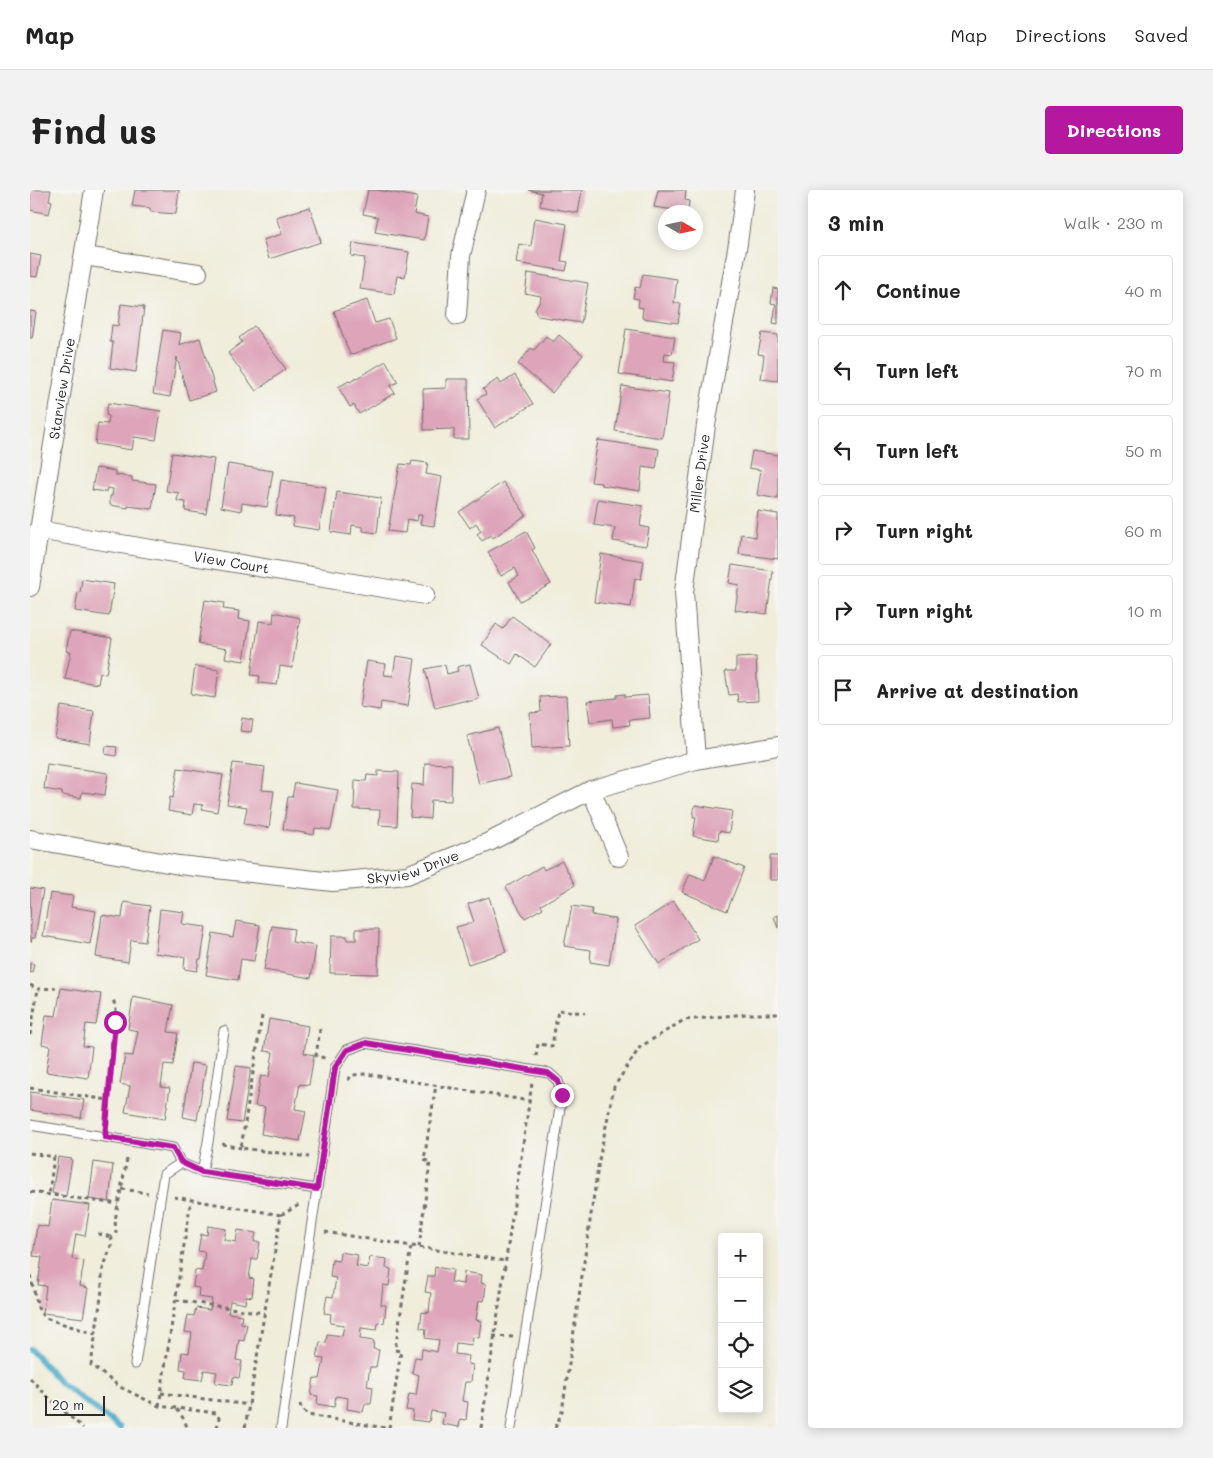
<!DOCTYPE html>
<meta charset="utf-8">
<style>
:root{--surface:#fff;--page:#f2f2f2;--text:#222;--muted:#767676;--line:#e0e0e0;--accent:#b5179e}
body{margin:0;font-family:Mali,sans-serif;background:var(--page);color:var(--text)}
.controls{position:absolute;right:15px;bottom:15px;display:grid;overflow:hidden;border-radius:5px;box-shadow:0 2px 12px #0003}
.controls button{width:45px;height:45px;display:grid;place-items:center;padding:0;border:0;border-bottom:1px solid var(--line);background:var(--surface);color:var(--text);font:25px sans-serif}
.compass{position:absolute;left:628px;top:15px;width:45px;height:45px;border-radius:50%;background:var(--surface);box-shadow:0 2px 12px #0003;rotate:99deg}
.scale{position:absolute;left:15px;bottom:12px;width:60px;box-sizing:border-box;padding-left:5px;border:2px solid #2b2b2b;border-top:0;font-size:14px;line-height:18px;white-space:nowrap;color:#2b2b2b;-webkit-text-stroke:4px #f6f6f2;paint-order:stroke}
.stop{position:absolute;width:15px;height:15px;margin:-11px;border:4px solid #b5179e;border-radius:50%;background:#fff}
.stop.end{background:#b5179e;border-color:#fff;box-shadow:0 1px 5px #0008}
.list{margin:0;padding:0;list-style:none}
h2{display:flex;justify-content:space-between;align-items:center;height:65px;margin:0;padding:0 20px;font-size:21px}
h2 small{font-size:16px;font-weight:400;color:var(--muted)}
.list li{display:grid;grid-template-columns:32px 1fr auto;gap:15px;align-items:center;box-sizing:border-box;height:70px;margin:0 10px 10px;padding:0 10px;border:1px solid var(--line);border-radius:5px}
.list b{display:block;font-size:19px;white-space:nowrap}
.list em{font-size:16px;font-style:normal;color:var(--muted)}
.icon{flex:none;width:28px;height:28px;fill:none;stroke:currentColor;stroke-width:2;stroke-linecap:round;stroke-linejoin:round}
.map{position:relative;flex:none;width:748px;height:1238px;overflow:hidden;border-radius:5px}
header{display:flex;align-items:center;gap:30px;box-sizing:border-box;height:70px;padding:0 25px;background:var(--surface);border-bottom:1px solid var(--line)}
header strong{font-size:24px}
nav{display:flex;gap:28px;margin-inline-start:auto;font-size:18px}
.intro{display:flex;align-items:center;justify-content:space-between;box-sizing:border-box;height:120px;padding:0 30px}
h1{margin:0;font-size:35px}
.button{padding:12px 22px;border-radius:5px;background:var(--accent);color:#fff;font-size:18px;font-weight:700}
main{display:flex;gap:30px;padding:0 30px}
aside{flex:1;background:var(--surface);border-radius:5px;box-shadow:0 2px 12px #0003}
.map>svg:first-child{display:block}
</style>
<header>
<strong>Map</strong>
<nav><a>Map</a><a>Directions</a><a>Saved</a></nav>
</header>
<div class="intro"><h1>Find us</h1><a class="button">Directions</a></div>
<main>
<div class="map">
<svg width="748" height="1238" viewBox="0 0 748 1238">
<rect width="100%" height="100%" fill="#f6f6f2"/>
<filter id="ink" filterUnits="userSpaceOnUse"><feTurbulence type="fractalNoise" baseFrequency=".02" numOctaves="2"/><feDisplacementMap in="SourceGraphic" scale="10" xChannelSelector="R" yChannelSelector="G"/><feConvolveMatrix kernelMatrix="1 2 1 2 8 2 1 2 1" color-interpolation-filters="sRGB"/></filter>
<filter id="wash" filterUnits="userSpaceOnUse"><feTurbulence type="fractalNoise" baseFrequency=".0096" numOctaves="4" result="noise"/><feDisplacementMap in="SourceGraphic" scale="20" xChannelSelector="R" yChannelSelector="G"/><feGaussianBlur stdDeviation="1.12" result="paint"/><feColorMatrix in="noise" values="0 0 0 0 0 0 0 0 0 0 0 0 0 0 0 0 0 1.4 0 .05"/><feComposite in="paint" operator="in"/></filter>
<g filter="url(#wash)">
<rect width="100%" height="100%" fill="#f0eddb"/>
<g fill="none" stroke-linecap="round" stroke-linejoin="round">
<path stroke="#4aaac9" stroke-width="6" d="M0,1159L31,1193L90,1238"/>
</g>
<g id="blocks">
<path fill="#dea5ba" d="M0,0H21L19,10L22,11L19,24L0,20Z
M105,0H149L146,24L121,22L120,18L102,16Z
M338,0H347L387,7L384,24L398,27L394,50L345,42L348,27L333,24Z
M498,0H552L548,23L510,16L512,3Z
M628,0H656L655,10L659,11L658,22L624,17Z
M280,17L291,52L239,69L233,50L252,44L246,27Z
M505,28L537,34L531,71L538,72L536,81L486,73L489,54L501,56L503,43L502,42L504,29Z
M323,53L379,62L375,87L367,86L364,104L330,99L335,68L321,66Z
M0,64L11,66L7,87L0,86Z
M498,83L558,93L551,133L508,126L505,120L507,115L510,112L511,106L495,103Z
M613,84L647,89L644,113L651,114L648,133L612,128L613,118L608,117L609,109L603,108L605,97L610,98Z
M743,98L748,99V134L743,133L746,114L741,113Z
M337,110L345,133L359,129L366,148L320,165L304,121Z
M91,114L114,117L106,182L80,178L83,152H80L82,135L88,136Z
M0,121L6,122L2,148H0Z
M224,136L256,179L226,201L198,163L212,152L209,148Z
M596,139L645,147L642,164L635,163L634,171L645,172L642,192L589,184Z
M133,140L151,143L149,155L170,148L186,202L159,210L147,167L140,207L123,204Z
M732,143L748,145V191L731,189L734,165L728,164Z
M529,145L553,165L522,203L488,174L501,158L504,160L516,146L523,152Z
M356,171L368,192L360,196L365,203L329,224L324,215L320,217L308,197L319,191L320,192Z
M485,185L503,214L465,238L447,209L456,204L453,199L468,189L471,194Z
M416,189H438L439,249H424V239L394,240L393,199L416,198Z
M592,196L639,203L632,248L585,241Z
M78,213L131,221L126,250L104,247L102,260L65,254L68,233L78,234L79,226L76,225Z
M568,250L629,259L626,279L612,277L610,301L571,295V293L561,292Z
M722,261L748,265V309L727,305L731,280L719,278Z
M142,263L184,269L176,324L155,321L156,312L147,311L149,303L136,301Z
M382,271L398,273L396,284L412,287L404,336L390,334L392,325H388L387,331L377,329L375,343L358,341L370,274L381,275Z
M198,274L243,281L237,317L212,313L211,321L191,317Z
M66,278L85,281V285L102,287V291L126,294L122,319L98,316V318L80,315V306H82L83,299L77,298L76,302L62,300Z
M251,290L296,297L289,340L263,336L264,328L246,325Z
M473,292L496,325L463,348L461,345L452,351L447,344L451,341L446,333L440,338L429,322Z
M307,302L351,308L347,343L333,341V337L322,335L321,345L301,342Z
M568,309L613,316L610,336L619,338L616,356L583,351L585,338L564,335Z
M728,321L748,324V369L709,364L711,344L725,347Z
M496,341L505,358L502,360L521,394L490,411L479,392L489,386L485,378L471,386L458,362Z
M571,364L614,371L611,389L605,388L601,417L564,412Z
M702,375L743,381L737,424L705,420L709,395L699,393Z
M52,389L84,394L79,426L45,421L48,402L50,403Z
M175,410L194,413L193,419L209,421L208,429L220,431L214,471L195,468L197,459L168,454Z
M244,422L270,428L262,478L250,476L247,495L229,493L230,486L221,485L229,431L243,433Z
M482,426L521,454L505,477L487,464L481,474L452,455L466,434L473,439Z
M40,441L82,448L76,484L70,483L68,494L35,489L41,462L36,461Z
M366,466L385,469L378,516L351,512L350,520L330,517L337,471L356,474L354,485L363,486Z
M726,467L728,511L708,512L707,504L699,505L695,481H706V468Z
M440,474L449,509L437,512V510L405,518L395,479L415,475L417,484L428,481L427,477Z
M165,476L189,480L185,508L161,504Z
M595,504V507L618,505L620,528L599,530L600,535L583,537L582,529L560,532L557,511L587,508V505Z
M536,506L539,556L502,558L500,523L511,522L510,507Z
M31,516L64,521L60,554L25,548Z
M212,528L223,530L221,542L210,541Z
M468,538L480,587L449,594L437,546Z
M76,556L87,557L86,566L75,564Z
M203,573L235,577L232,600L244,601L239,638L214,634L217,617L197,614Z
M395,573L422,574L421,611L401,610L400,629L380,627L382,594L394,595Z
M17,574L78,583L75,605L52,602L51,608L32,605V602L14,599Z
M148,578L193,585L187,622L172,619L173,615L164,614L162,625L138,621L140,607L143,608Z
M348,581L369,582L367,636L349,635L350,620L324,619L325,590L336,591L337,585L348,586Z
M265,593L308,600L301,640L285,638L284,645L253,639L258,607H262Z
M665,615L702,621L699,643L689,641L688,650L663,646L666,627H663Z
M684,666L714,678L697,721L652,702L660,684L675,690Z
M740,666H748V690H740Z
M532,671L545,695L511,715L513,718L495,728L476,697L512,676L514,680Z
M0,698L13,700L5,748H2L1,752Z
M20,703L43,706L41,717L66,721L60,754L13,746Z
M459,707L476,762L438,774L426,737L444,732L438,714Z
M644,711L668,749L629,774L605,736Z
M94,712L120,716L115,752L101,750L98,772L66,767L72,725L92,728Z
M542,716L562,719L561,725L586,729L579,775L560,772L561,760L534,756Z
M130,719L154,722L152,734L176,737L171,769H169L167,781L154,779L155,767L125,763Z
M748,725V738L744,727Z
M206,731L230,735L224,771L211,769L208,790L176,785L183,743L203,747Z
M242,736L264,739L262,752L286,756L281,788L234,780Z
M326,739H349L348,784L300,783L301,746H317V750H326Z
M0,773L4,774L2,783L0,782Z
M31,798L71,804L66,835L56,834L53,856L62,857L58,888L16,882L20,856L12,854L16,825L26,826Z
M103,807L143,815L138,842L148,843L143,875L134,874L131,897L140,898L135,929L95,922L100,896L90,894L95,865L103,866L108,841L98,839Z
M239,829L278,836L274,863L284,865L279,895L270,894L265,919L276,921L270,951L231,944L235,917L225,916L231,886L239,887L243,862L234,861Z
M161,873L176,875L167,930L153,927Z
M206,876L221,878L212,933L197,931Z
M0,902L54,910L51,928L0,920Z
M28,967L42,969L36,1006L22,1003Z
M64,972L83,975L79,1012L59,1009Z
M22,1010L60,1015L55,1046L46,1044L42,1069L54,1071L50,1096L58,1098L53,1128L13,1123L16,1096L8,1095L12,1067L3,1066L7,1035L18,1037Z
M178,1036L196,1039L194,1050L206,1052L208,1040L226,1043L224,1052H230L227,1069H222L219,1088L224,1089L222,1107L216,1106L215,1114L200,1111L198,1123L212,1125L211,1133L217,1134L214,1151L209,1150L206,1170L212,1171L209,1188L203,1187L202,1195L185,1193L187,1182L174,1180L172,1190L155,1188L156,1180L150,1179L152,1162L159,1163L162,1143L155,1142L158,1125L164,1126L166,1118L180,1120L182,1109L168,1107L169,1098L163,1097L165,1080L172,1081L175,1062L168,1061L171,1044L177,1045Z
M310,1062L328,1065L326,1076L338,1078L340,1067L357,1069L356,1078L361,1079L359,1096L353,1095L351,1115H356L354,1133L348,1132L347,1140L331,1138L330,1149L344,1151L343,1159L349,1160L346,1177H340L337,1196L343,1197L341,1214H335L333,1222L317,1219L318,1208L306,1206L304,1217L287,1214L288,1206L281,1205L284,1188L290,1189L294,1169L287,1168L290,1152L296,1153L297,1144L312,1146L314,1135L300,1133L301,1124L294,1123L297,1106L303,1107L306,1088L300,1087L302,1070L309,1071Z
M405,1077L423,1080L421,1092L433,1094L434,1082L452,1085L451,1093L456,1094L454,1111L449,1110L446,1130L451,1131L449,1148L443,1147L442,1155L426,1153L425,1164L439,1166L438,1174L443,1175L441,1192H435L432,1211L438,1212L436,1230L430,1229L429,1237L412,1234L414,1223L401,1221L399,1232L382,1230L383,1221L376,1220L379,1204L386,1205L389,1185L382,1183L385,1167L391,1168L392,1159L407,1162L409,1150L395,1148L396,1139L390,1138L392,1122L399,1123L401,1103L395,1102L398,1086H404Z"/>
</g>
</g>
<g filter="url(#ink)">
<use href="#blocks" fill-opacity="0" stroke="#706f69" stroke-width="1"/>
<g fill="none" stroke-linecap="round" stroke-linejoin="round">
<defs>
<path id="service" d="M0,935L143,958L151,973L172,982L287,999L251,1238
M172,982L178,952L194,841
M287,999L305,878L317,860L336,853L519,883L528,891L532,905L481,1238
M105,1174L134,984L151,973"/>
<g id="minor">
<path d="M54,66L168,83"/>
<path d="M427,126L431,66L446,0"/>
<path id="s1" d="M8,340L395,405"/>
<path id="s2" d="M0,397L64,0"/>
<path id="s3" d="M666,570L654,402L676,235L708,53L715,0"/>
<path d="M561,600L589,667"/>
<path id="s4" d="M0,649L149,675L303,692L377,685L459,652L561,600L666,570L748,556"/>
</g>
</defs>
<use href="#service" stroke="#706f69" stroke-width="11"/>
<use href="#minor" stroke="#706f69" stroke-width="20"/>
<path stroke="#706f69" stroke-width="3" stroke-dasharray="4 4" stroke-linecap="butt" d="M0,795L8,799L26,798
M232,826L211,958L279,967
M290,839L286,866L295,868
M0,845L8,799
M506,866L508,854L522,856L528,820L555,823
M318,890L322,885L337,884L500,911
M0,898L78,910
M77,934L86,820L83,808
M192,954L211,958
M0,963L24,967L19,1004
M97,969L85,1030L86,1042L82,1047L81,1056L72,1082V1100L61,1175L90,1197L129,1216L186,1223L189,1228L187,1238
M92,999L118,1003
M0,1002L88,1014
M144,1007L251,1025L215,1238
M251,1025L269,1015
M295,1042L475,1071
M68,1044L82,1047
M389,1057L400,972L394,970L406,895
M0,1085L9,1121L15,1128L65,1144
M146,1110L234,1123
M463,1146L483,1147
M0,1188L17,1206L53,1238
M131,1203L219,1215
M270,1214L271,1219L278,1225L355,1238
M129,1216L161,1010
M147,1219L155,1231L157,1238
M359,1238L371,1161L365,1160L381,1056
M451,1238L502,893
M525,1238L532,1222L569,970L584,897L610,857L654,830L716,824H748"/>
<use href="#service" stroke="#fff" stroke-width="9"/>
<use href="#minor" stroke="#fff" stroke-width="18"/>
</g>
</g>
<g fill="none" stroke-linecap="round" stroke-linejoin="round" filter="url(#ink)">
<path stroke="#b5179e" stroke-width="6" d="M85,832L75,947L143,958L151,972L172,982L287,999L305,878L317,860L336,853L518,883L528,891L532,905"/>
</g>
<g text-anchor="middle" stroke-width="5" stroke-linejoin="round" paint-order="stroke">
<g font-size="14" fill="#2b2b2b" stroke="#f6f6f2">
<text dy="5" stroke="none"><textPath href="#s2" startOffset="201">Starview Drive</textPath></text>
<text dy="5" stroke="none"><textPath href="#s3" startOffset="288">Miller Drive</textPath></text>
<text dy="5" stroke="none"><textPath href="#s1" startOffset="196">View Court</textPath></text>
<text dy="5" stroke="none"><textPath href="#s4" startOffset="388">Skyview Drive</textPath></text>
</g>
</g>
</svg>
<div class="controls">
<button>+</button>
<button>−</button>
<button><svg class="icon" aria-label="locate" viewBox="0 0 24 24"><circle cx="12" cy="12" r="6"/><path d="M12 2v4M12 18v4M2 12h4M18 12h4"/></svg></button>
<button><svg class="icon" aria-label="layers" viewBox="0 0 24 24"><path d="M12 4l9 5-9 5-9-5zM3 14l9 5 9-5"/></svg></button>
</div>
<svg class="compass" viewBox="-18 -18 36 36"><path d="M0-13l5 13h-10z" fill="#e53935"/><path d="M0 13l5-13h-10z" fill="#767676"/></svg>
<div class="scale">20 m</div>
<div class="stop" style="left:85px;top:832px"></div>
<div class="stop end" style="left:532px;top:905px"></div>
</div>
<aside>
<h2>3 min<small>Walk · 230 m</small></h2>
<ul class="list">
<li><svg class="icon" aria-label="ahead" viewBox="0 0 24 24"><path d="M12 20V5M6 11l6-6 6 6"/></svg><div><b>Continue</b></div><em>40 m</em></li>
<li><svg class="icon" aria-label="left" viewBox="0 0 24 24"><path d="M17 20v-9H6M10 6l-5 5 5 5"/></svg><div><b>Turn left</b></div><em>70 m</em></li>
<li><svg class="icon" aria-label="left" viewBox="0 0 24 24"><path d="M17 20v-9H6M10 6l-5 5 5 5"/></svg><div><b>Turn left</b></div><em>50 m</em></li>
<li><svg class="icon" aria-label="right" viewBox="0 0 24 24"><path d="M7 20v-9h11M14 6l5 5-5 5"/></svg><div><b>Turn right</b></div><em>60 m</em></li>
<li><svg class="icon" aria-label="right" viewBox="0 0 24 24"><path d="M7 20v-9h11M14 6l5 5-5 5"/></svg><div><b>Turn right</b></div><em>10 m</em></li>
<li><svg class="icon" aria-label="arrive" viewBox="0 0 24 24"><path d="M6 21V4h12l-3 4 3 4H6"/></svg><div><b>Arrive at destination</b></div></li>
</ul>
</aside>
</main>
